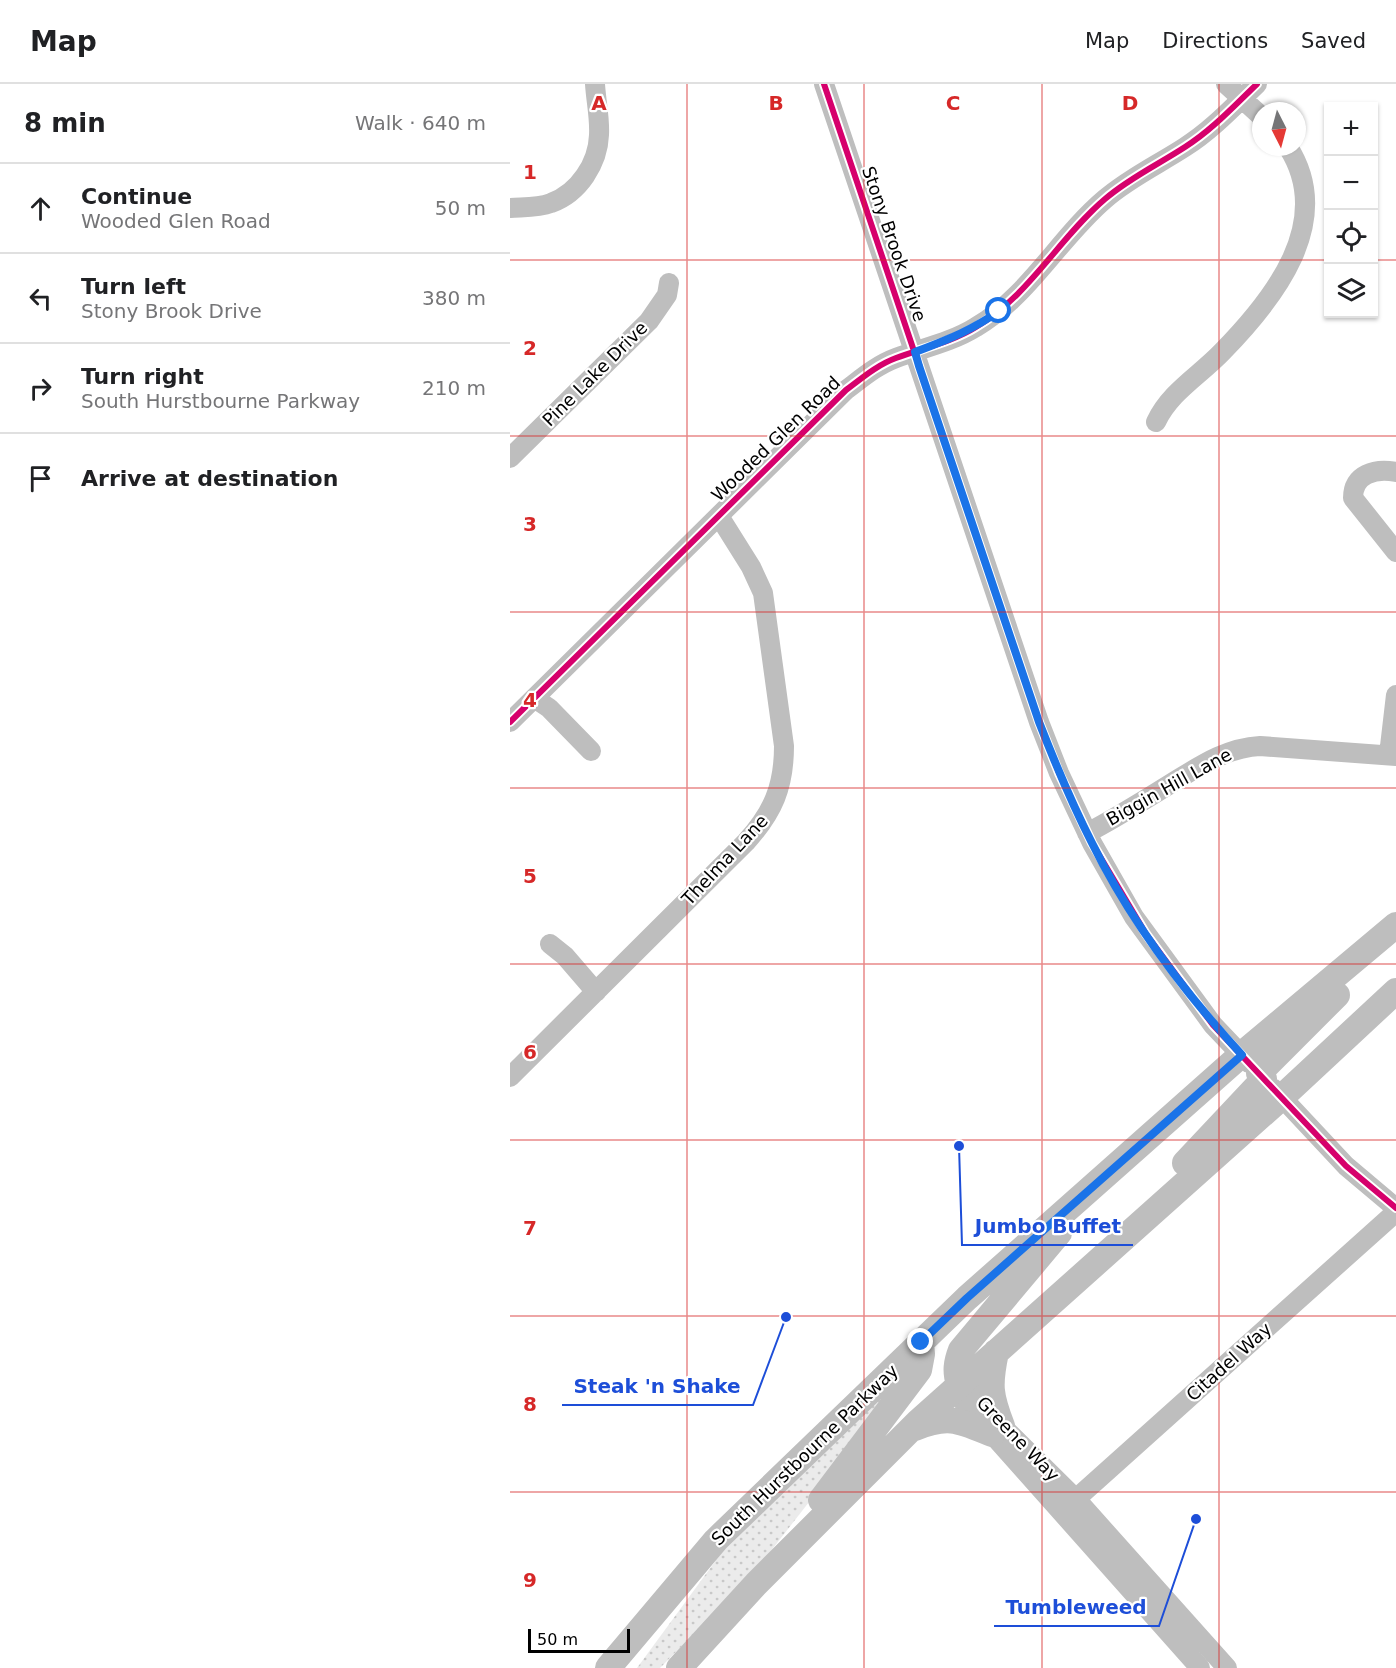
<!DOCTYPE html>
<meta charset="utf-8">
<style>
:root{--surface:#fff;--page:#f6f6f6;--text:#202124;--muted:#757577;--line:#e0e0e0}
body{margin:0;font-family:"DejaVu Sans",sans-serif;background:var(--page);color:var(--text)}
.controls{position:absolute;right:18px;top:18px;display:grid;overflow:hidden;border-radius:0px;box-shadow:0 2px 4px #0004}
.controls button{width:54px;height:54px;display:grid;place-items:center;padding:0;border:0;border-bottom:2px solid var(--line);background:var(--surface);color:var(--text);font:30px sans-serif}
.compass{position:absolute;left:742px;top:18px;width:54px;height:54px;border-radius:50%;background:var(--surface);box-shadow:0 2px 4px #0004;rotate:174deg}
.scale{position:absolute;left:18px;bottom:15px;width:102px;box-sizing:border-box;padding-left:6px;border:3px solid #000;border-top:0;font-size:16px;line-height:21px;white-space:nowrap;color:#000;-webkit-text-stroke:4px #fff;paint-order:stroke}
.stop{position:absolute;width:18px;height:18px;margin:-14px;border:4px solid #1a73e8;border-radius:50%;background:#fff}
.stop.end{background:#1a73e8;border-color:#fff;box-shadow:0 2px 6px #0008}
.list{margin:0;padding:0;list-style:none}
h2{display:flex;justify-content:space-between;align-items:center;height:78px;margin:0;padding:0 24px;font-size:26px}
h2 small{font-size:20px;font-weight:400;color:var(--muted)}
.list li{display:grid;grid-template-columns:39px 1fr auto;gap:18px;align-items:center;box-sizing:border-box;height:90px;padding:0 24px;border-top:2px solid var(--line)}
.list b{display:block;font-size:22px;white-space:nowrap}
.list p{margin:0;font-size:20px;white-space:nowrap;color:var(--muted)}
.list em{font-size:20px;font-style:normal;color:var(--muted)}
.icon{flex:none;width:33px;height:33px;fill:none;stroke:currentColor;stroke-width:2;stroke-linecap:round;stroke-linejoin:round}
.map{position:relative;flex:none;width:886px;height:1584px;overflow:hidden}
header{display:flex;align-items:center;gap:36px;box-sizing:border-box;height:84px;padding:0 30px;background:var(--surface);border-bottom:2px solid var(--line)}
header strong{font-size:28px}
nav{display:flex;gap:33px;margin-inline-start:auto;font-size:21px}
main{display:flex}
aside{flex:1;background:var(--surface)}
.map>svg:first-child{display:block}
</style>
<header>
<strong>Map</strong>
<nav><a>Map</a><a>Directions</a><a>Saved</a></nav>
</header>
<main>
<aside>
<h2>8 min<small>Walk · 640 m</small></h2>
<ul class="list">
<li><svg class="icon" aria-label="ahead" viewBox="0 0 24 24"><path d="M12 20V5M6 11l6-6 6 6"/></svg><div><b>Continue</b><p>Wooded Glen Road</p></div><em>50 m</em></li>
<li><svg class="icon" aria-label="left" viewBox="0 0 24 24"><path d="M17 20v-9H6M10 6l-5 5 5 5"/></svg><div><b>Turn left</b><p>Stony Brook Drive</p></div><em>380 m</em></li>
<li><svg class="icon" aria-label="right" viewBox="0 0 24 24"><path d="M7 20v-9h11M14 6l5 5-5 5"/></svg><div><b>Turn right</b><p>South Hurstbourne Parkway</p></div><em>210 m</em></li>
<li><svg class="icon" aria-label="arrive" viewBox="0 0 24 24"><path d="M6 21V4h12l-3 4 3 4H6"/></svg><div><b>Arrive at destination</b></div></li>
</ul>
</aside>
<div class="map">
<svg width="886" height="1584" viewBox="0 0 886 1584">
<defs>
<pattern id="grass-dots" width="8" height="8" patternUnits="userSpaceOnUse" patternTransform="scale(1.5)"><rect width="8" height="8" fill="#ebebeb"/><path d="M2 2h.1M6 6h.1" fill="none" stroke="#c8c8c8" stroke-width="1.8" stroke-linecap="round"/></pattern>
</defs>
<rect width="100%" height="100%" fill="#fff"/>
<path fill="url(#grass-dots)" d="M392,1299L242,1491L150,1584H127L237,1434L363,1310Z"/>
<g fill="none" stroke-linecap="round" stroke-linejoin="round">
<path stroke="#bebebe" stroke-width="20" d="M314,0L529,638L549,689L582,759L624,833L703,941L739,979
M716,0L751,32
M0,124C14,123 28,124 41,119C69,109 88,79 89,51C90,34 86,17 85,0
M646,338C660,308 689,292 712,268C763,216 826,138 778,63
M0,374L139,237L157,211L159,199
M886,388C865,384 843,390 843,414L886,468
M24,614L39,624L81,667
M0,638L336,306C352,294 367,281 386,274C413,264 442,258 466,243C519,212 549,154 595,115C619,94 649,80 675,63C702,46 724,22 747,0
M879,671L886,611
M577,749C604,735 631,718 657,702C687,684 714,664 750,662L886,672
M40,860L55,872L86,908
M0,993L236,758C263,728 274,703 274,662L253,509L241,483L209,432
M764,1005L836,1082L886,1124
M558,1422L886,1128
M690,1584L451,1315L449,1301L460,1305L486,1336L566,1415L717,1584"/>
<path stroke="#bebebe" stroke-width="26" d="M749,989L827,911
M675,1079L754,995
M486,1268C479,1301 480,1311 492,1342
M449,1301C445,1287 446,1279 451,1266L549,1149
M405,1344C439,1330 450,1337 482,1350
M311,1416L409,1286L412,1270L411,1258
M98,1584L206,1456L457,1214L731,971L886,841
M169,1584L246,1500L408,1338L772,1013L886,907"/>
<defs>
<path id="cycleway" d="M314,0L529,638L549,689L582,759L636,850L703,941L836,1082L886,1124
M0,638L336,306C352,294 367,281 386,274C413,264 442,258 466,243C519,212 549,154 595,115C619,94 649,80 675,63C702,46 724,22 747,0"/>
</defs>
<use href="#cycleway" stroke="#fff" stroke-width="10"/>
<use href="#cycleway" stroke="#d6006c" stroke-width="6"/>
</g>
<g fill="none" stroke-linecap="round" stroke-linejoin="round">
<path stroke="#1a73e8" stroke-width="8" d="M411,1258L457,1214L732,971C674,908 620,836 582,759C562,720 545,679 529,638L409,282L405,268C436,256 461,247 489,227"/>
</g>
<path fill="none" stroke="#d62828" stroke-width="1.5" stroke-opacity="0.55" d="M177,0V1584M354,0V1584M532,0V1584M709,0V1584M0,176H818M864,176H886M0,352H886M0,528H886M0,704H886M0,880H886M0,1056H886M0,1232H886M0,1408H886"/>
<g text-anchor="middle" stroke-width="4.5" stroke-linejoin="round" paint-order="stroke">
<g font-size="18" fill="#000" stroke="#fff">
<text transform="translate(384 160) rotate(71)" y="6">Stony Brook Drive</text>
<text transform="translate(85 290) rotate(-45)" y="6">Pine Lake Drive</text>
<text transform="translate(266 355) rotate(-44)" y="6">Wooded Glen Road</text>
<text transform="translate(659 703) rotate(-29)" y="6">Biggin Hill Lane</text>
<text transform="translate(215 776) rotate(-47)" y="6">Thelma Lane</text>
<text transform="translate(719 1278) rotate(-42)" y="6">Citadel Way</text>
<text transform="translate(508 1355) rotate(46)" y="6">Greene Way</text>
<text transform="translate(295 1371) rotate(-44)" y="6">South Hurstbourne Parkway</text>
</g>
</g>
<g font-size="20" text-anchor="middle" font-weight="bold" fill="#d62828" stroke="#fff" stroke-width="4.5" stroke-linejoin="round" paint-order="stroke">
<text x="89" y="26">A</text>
<text x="266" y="26">B</text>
<text x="443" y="26">C</text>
<text x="620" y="26">D</text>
<text x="20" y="95">1</text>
<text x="20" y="271">2</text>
<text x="20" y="447">3</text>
<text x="20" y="623">4</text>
<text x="20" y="799">5</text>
<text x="20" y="975">6</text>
<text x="20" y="1151">7</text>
<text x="20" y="1327">8</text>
<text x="20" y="1503">9</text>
</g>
<path fill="none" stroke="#1d4ed8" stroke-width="2" d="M449 1062L452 1161H623M276 1233L243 1321H52M686 1435L649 1542H484"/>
<g fill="#1d4ed8" stroke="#fff" stroke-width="2">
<circle cx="449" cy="1062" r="6"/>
<circle cx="276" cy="1233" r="6"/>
<circle cx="686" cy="1435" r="6"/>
</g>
<g font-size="20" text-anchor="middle" font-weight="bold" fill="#1d4ed8" stroke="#fff" stroke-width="4.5" stroke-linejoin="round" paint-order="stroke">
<text x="538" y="1149">Jumbo Buffet</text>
<text x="147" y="1309">Steak 'n Shake</text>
<text x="566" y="1530">Tumbleweed</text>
</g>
</svg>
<div class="controls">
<button>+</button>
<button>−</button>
<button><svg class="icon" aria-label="locate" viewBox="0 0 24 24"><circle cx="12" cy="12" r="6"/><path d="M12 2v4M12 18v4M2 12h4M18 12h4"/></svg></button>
<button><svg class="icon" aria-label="layers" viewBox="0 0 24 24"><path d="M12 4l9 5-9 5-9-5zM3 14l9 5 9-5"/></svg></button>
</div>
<svg class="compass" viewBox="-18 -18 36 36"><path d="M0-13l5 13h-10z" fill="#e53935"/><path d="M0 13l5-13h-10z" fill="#757577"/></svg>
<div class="scale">50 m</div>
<div class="stop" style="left:489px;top:227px"></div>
<div class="stop end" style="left:411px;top:1258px"></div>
</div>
</main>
